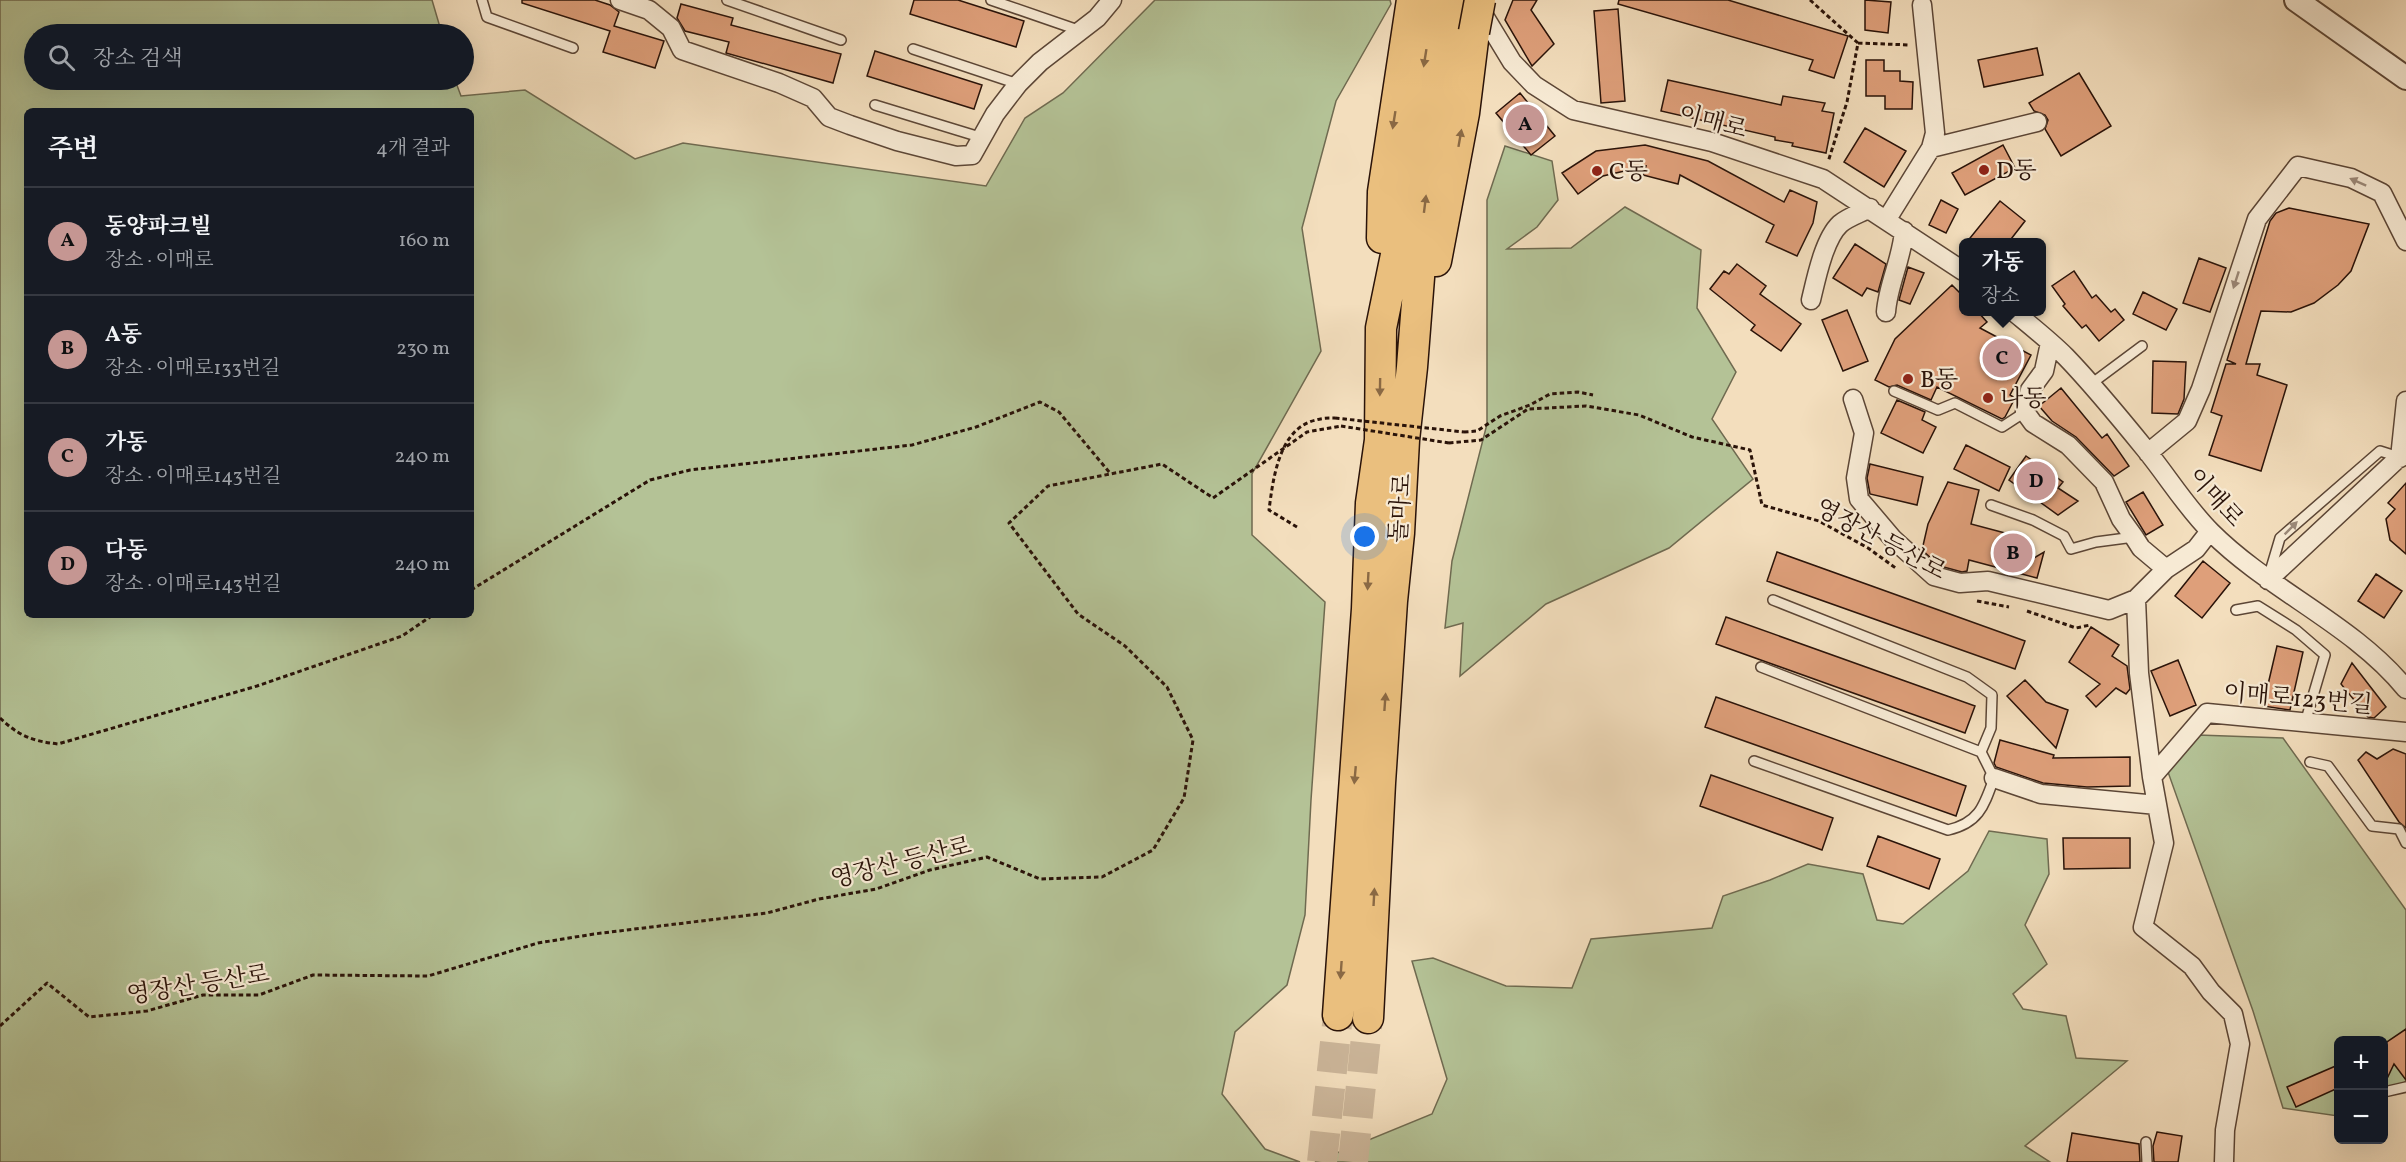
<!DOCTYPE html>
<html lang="ko">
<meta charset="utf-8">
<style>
:root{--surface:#171b24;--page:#20242c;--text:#f1f3f6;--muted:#9ea1a6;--line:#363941;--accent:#c59692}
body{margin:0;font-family:Vollkorn,"Noto Serif KR",serif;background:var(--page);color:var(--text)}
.controls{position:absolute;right:18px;bottom:18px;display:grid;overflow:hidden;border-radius:9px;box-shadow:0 6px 24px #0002}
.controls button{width:54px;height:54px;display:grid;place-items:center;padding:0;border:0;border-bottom:2px solid var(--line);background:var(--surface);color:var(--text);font:30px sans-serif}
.you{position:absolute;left:1365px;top:537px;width:21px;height:21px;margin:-15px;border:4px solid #fff;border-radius:50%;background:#1a73e8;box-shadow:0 0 0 9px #1a73e833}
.badge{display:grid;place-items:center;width:39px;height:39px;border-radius:50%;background:var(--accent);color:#111;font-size:20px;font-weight:700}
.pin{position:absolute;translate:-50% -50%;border:3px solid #fff;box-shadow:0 2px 6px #0006}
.popup{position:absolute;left:1959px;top:238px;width:87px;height:78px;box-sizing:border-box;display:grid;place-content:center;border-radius:9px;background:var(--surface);filter:drop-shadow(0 2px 4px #0005);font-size:20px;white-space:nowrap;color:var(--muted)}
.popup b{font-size:22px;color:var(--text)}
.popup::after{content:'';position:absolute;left:50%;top:100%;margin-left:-12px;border:12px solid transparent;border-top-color:var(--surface)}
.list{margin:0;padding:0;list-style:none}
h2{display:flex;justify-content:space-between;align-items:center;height:78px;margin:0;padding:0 24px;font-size:26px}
h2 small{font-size:20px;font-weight:400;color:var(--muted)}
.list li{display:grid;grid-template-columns:39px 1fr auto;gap:18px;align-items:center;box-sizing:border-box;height:108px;padding:0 24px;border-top:2px solid var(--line)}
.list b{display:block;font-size:22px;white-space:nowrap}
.list p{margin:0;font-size:20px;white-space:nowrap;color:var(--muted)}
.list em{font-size:20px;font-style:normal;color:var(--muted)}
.icon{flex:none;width:33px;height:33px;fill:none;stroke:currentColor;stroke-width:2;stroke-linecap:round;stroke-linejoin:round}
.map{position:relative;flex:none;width:2406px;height:1162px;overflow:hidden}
.search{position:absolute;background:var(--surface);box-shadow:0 6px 24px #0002;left:24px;top:24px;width:450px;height:66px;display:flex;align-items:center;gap:15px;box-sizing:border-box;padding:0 21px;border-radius:33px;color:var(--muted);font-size:22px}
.panel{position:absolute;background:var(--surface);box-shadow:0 6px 24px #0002;left:24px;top:108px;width:450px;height:510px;border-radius:9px}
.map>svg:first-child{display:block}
</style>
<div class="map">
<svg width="2406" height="1162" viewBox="0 0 2406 1162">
<rect width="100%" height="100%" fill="#f3debd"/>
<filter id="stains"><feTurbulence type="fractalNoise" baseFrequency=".00333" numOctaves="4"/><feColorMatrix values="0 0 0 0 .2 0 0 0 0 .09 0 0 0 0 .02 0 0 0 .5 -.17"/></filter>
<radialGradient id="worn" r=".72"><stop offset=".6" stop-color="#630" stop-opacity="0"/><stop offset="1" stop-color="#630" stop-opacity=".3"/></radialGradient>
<path fill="#b4c296" stroke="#6f6a50" stroke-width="1.5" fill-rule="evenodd" d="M0,0H432L442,34H34V80H455L461,96L525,90L635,159L683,143L986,186L1025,118L1063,93L1155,0H1390L1391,4L1336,101L1302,228L1321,351L1252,474V535L1325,602L1311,800L1305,915L1287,985L1235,1032L1222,1094L1265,1149L1300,1162H0ZM27,111H471V615H27Z
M1505,146L1552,161L1558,200L1537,227L1507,249L1571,248L1625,207L1701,250L1697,308L1736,372L1712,419L1753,479L1669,548L1546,604L1460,676L1463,623L1445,628L1452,561L1487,424V200Z
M2198,735L2283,738L2406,910V1081L2384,1098V1040H2338V1116L2283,1108L2253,1011L2168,772Z
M1989,831L2047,839L2049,874L2025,925L2047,964L2013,994L2023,1009L2066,1016L2076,1058L2127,1061L2025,1146L2050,1162H1315L1432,1114L1447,1079L1412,961L1433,958L1506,986L1572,988L1591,939L1712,928L1723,896L1770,880L1808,864L1863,874L1877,920L1903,924L1968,871Z"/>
<path fill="#de9f7a" stroke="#2a1309" stroke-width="1.5" d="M522,0H595L610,5L619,12L614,26L664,41L655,68L603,52L610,31L522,3Z
M914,0H958L1024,21L1016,47L910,14Z
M1513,0H1537L1531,10L1554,44L1532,66L1505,20Z
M1619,0H1728L1848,36L1834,78L1809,70L1813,60L1618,4Z
M1865,0L1891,2L1888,33L1865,30Z
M681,4L733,18L731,25L841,54L833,83L726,53L729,42L685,31L677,18Z
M1618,9L1625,101L1601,103L1594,11Z
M2037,48L2043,75L1984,87L1978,60Z
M875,51L982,85L974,109L867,76Z
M1866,60H1884V71H1900V81L1913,82L1912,109H1885V96H1866Z
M2079,73L2111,126L2061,156L2045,129L2048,120L2045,115L2034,111L2029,103Z
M1668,80L1781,105L1783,96L1825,103L1822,111L1834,113L1826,153L1792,146L1793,143L1775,140V137L1661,111Z
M1520,93L1555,136L1531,155L1496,113Z
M1865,128L1906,151L1884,187L1844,162Z
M1645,145L1708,161L1784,202L1790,190L1817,202L1813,223L1797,256L1766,242L1774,225L1680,175L1678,184L1643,175L1646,166L1603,176L1578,194L1562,173L1596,151Z
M2003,145L2015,168L1965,195L1952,173Z
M1941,200L1958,209L1946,233L1929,225Z
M2000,201L2025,221L2008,243H1966Z
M2289,208L2369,224L2351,271L2338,285L2314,303L2291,312L2261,311L2246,364H2260L2257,375L2287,385L2261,471L2209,455L2222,416L2211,412L2226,364H2236L2227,360L2270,221L2276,213Z
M1855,244L1886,264L1878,292L1867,288L1862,296L1833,278Z
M2199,258L2226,268L2210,312L2183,303Z
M1737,264L1766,286L1760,294L1801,324L1781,351L1751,330L1755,325L1710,289L1724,271L1729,274Z
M1908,267L1924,273L1910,304L1899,300Z
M2074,271L2092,298L2096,295L2111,312L2115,309L2124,320L2099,341L2086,325L2082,328L2063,306L2065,304L2052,286Z
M1952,285L1963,296V312H1978L1987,322L1980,328L2031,355L2010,395L2015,398L2005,417L2002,419L1937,387L1931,400L1897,385L1889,387L1875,380L1895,339Z
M2143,292L2177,309L2166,330L2133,314Z
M1847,310L1868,361L1843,371L1822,320Z
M2153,361L2186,362L2184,399L2178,414L2152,413Z
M2061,388L2102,438L2107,434L2129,466L2114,476L2076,437L2052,421L2039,406Z
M1897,400L1925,412L1922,420L1936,427L1923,453L1881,433Z
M1966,445L2010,467L1999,491L1954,469Z
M2026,456L2063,482L2058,488L2078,501L2058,515L2009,480Z
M1870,464L1923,477L1917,505L1870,494L1867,478Z
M1948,482L1979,490L1971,524L2020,537L2034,558L2044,552L2037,578L1969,560L1967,571L1962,572L1940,566L1922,550L1928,524Z
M2406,483V554L2390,540L2386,519L2395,509L2388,503Z
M2143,492L2163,525L2146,535L2126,502Z
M1777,552L2025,641L2015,669L1767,581Z
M2203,561L2230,583L2202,618L2175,596Z
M2376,574L2402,591L2384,618L2358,601Z
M1726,617L1975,706L1965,733L1716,644Z
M2091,627L2119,645L2112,656L2127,666L2130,689L2126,694L2116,688L2096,707L2086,696L2100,684L2069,662Z
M2277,646L2303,652L2290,710L2263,706Z
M2178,660L2196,705L2170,716L2151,671Z
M2352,663L2386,707L2374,718L2368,717L2341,684Z
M2025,680L2046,702L2068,710L2056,748L2007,696Z
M1716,697L1966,786L1956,816L1705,727Z
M2000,740L2054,755L2053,758L2130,757V786L2087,787L2043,783L1996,767L1994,763Z
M2393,749L2406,754V828L2399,822L2358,760L2366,752L2377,759Z
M1711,775L1833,818L1822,850L1700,806Z
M1878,836L1940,859L1929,889L1867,866Z
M2063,838H2130V868L2064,869Z
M2406,1029V1080L2394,1064L2384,1085V1044Z
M2338,1065V1088L2296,1107L2287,1087Z
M2157,1132L2182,1136L2178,1162H2154L2153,1146Z
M2072,1133L2139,1144L2140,1162H2067Z"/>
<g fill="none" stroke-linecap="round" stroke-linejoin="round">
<path stroke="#cbb599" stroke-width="30" stroke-dasharray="30 15" stroke-linecap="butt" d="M1322,1162L1338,1015
M1353,1162L1368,1018"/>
<defs>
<path id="service" d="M482,0L487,17L573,48
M727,0L841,40
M991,0L1081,31
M913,49L1018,84
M875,105L983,138
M2091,384L2142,346
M1894,391L1938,410L1955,403L2002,427L2025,412
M1991,505L2033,520L2064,536L2071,549L2096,542L2134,537
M2269,575L2280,538L2380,451L2399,457
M2236,610L2258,606L2296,630L2325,655L2305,723
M1761,667L1981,752
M1754,761L1948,830C1979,823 1984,806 1994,778L1981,752L1991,728L1992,695L1967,677L1773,600
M2310,762L2328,766L2372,826L2399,829L2406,843
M2384,1092L2406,1087
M2146,1142L2147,1162"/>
<path id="minor" d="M620,0L649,10L671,28L682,50L779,83L813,98L829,117L850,125L897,141L956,156L972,155L995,114L1018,84L1040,62L1097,18L1112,0
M1478,6L1512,62L1534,85L1573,110L1712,142L1823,179L1963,271
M1931,148L2037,122
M1887,219L1931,148L1935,133L1922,5
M1811,300C1816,279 1824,239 1840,224C1848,217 1861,213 1870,208
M1886,312C1888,284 1902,259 1904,231
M2014,312C2031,326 2050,341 2066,357C2094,386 2120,418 2146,450C2168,477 2186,507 2211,532C2270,591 2353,624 2406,689
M2050,343L2044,371L2030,390L2025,412L2033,423L2068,445L2104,482L2121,519L2134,537L2141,548L2166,569
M1853,399L1864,433L1856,478L1859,499L1893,539L1934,576L1960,583L1988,581L2109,610L2136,599L2166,569L2196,549L2210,531
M2148,453L2187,421L2201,389L2257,219L2298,166L2351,178L2382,193L2406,241
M2400,458L2406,401
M2268,580L2406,451
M2136,599L2139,673L2152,777
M1994,778L2041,794L2157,805
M2224,1162L2225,1130L2240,1044L2233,1014L2211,992L2192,966L2143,927L2164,843L2152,777L2207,713L2406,732"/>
<path id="tertiary" d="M2296,0L2406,78"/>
<path id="primary" d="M1382,238L1383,192L1412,0
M1436,261L1464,113L1474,32
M1338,1015L1367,609L1371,503L1380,440L1381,328L1397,250L1411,144L1434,0
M1368,1018L1380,783L1392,601L1399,533L1404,440L1412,367L1425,201L1456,0"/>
</defs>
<use href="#service" stroke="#5c4636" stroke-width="12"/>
<use href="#minor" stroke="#5c4636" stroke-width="21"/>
<use href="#tertiary" stroke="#5c4636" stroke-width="26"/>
<use href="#primary" stroke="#2a1309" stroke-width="33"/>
<path stroke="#2a1309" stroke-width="3" stroke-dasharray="4.5 3" stroke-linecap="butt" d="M1810,0L1858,43L1847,102L1828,162
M1858,43L1910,45
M1464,432L1477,431L1500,416L1530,405L1550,394L1578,392L1593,395
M1449,443L1481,440L1528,409L1586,406L1639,415L1692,437L1750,450L1762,505L1819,521L1868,548L1897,569
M1297,527L1269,510C1273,479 1279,428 1316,420C1322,418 1329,418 1335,418
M471,590L650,480L690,470L912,445L976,427L1040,402L1059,412L1110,473
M1977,601L2009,607
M2027,611L2076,628L2090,625
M0,718C19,736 32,741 58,744L257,686L402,636L433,615
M0,1026L47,983L89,1017L147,1011L203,995H259L313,975L428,976L538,943L594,934L767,913L819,899L876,889L930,870L987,857L1040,879L1102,877L1153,850L1184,798L1193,740L1167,687L1125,646L1078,614L1009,523L1048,486L1162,464L1213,498L1307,432L1341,426"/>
<use href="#service" stroke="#f7ead4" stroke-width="9"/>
<use href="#minor" stroke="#f7ead4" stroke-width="18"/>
<use href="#tertiary" stroke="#f7ead4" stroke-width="22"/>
<use href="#primary" stroke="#eabf7e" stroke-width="30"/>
<defs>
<path id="primary-bridge" d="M1474,32L1480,0"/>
</defs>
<use href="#primary-bridge" stroke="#2a1309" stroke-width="33" stroke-linecap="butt"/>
<path stroke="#2a1309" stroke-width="3" stroke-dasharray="4.5 3" stroke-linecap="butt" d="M1335,418L1464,432
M1341,426L1449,443"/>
<use href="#primary-bridge" stroke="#eabf7e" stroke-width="30"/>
</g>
<defs><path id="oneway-solid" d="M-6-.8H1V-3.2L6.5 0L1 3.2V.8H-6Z" transform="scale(1.5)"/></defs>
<g fill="#8a6944">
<use href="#oneway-solid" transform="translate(1425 58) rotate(99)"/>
<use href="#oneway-solid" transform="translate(1394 120) rotate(99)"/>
<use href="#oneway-solid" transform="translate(1460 138) rotate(-80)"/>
<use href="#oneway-solid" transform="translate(1425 204) rotate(-83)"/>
<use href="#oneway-solid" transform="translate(1380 387) rotate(91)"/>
<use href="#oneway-solid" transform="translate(1368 581) rotate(93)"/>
<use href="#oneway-solid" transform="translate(1385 702) rotate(-86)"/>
<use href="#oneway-solid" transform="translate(1355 775) rotate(95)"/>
<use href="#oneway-solid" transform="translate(1374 897) rotate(-87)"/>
<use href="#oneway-solid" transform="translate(1341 970) rotate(94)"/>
</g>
<g fill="#9b8979">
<use href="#oneway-solid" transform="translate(2358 182) rotate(-156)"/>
<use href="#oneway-solid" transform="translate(2236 280) rotate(108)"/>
<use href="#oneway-solid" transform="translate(2291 528) rotate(-45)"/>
</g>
<g fill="#8f2418" stroke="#f7ead4" stroke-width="2">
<circle cx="1984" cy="170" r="6"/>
<circle cx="1597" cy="171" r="6"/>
<circle cx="1908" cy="379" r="6"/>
<circle cx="1988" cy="398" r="6"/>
</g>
<g text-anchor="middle" stroke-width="4.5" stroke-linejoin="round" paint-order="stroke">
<g font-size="24" fill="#2a1309" stroke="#f7ead4">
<text transform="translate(1713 121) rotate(15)" y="8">이매로</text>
<text transform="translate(2216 497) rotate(48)" y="8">이매로</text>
<text transform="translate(1400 508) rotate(-86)" y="8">돌마로</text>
<text transform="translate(1881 539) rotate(28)" y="8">영장산 등산로</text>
<text transform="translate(2298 698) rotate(5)" y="8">이매로123번길</text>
<text transform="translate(901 862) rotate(-14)" y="8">영장산 등산로</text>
<text transform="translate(198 984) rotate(-9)" y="8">영장산 등산로</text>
</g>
<g font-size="24" fill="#2a1309" stroke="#f7ead4" text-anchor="start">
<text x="1996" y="178">D동</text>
<text x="1609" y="179">C동</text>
<text x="1920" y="387">B동</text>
<text x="2000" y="406">나동</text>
</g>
</g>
<rect width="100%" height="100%" filter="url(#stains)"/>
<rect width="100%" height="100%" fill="url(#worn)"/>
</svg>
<div class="controls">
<button>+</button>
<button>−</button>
</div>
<div class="you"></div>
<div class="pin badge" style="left:1525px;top:124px">A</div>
<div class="pin badge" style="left:2013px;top:553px">B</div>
<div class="pin badge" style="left:2002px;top:358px">C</div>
<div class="popup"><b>가동</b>장소</div>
<div class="pin badge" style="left:2036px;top:481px">D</div>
<div class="search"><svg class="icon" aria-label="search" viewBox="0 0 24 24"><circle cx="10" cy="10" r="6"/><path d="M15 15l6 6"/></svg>장소 검색</div>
<section class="panel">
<h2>주변<small>4개 결과</small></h2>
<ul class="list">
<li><span class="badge">A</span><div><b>동양파크빌</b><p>장소 · 이매로</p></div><em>160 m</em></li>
<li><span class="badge">B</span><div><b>A동</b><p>장소 · 이매로133번길</p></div><em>230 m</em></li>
<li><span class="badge">C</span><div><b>가동</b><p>장소 · 이매로143번길</p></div><em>240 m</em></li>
<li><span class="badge">D</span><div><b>다동</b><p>장소 · 이매로143번길</p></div><em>240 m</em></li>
</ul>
</section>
</div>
